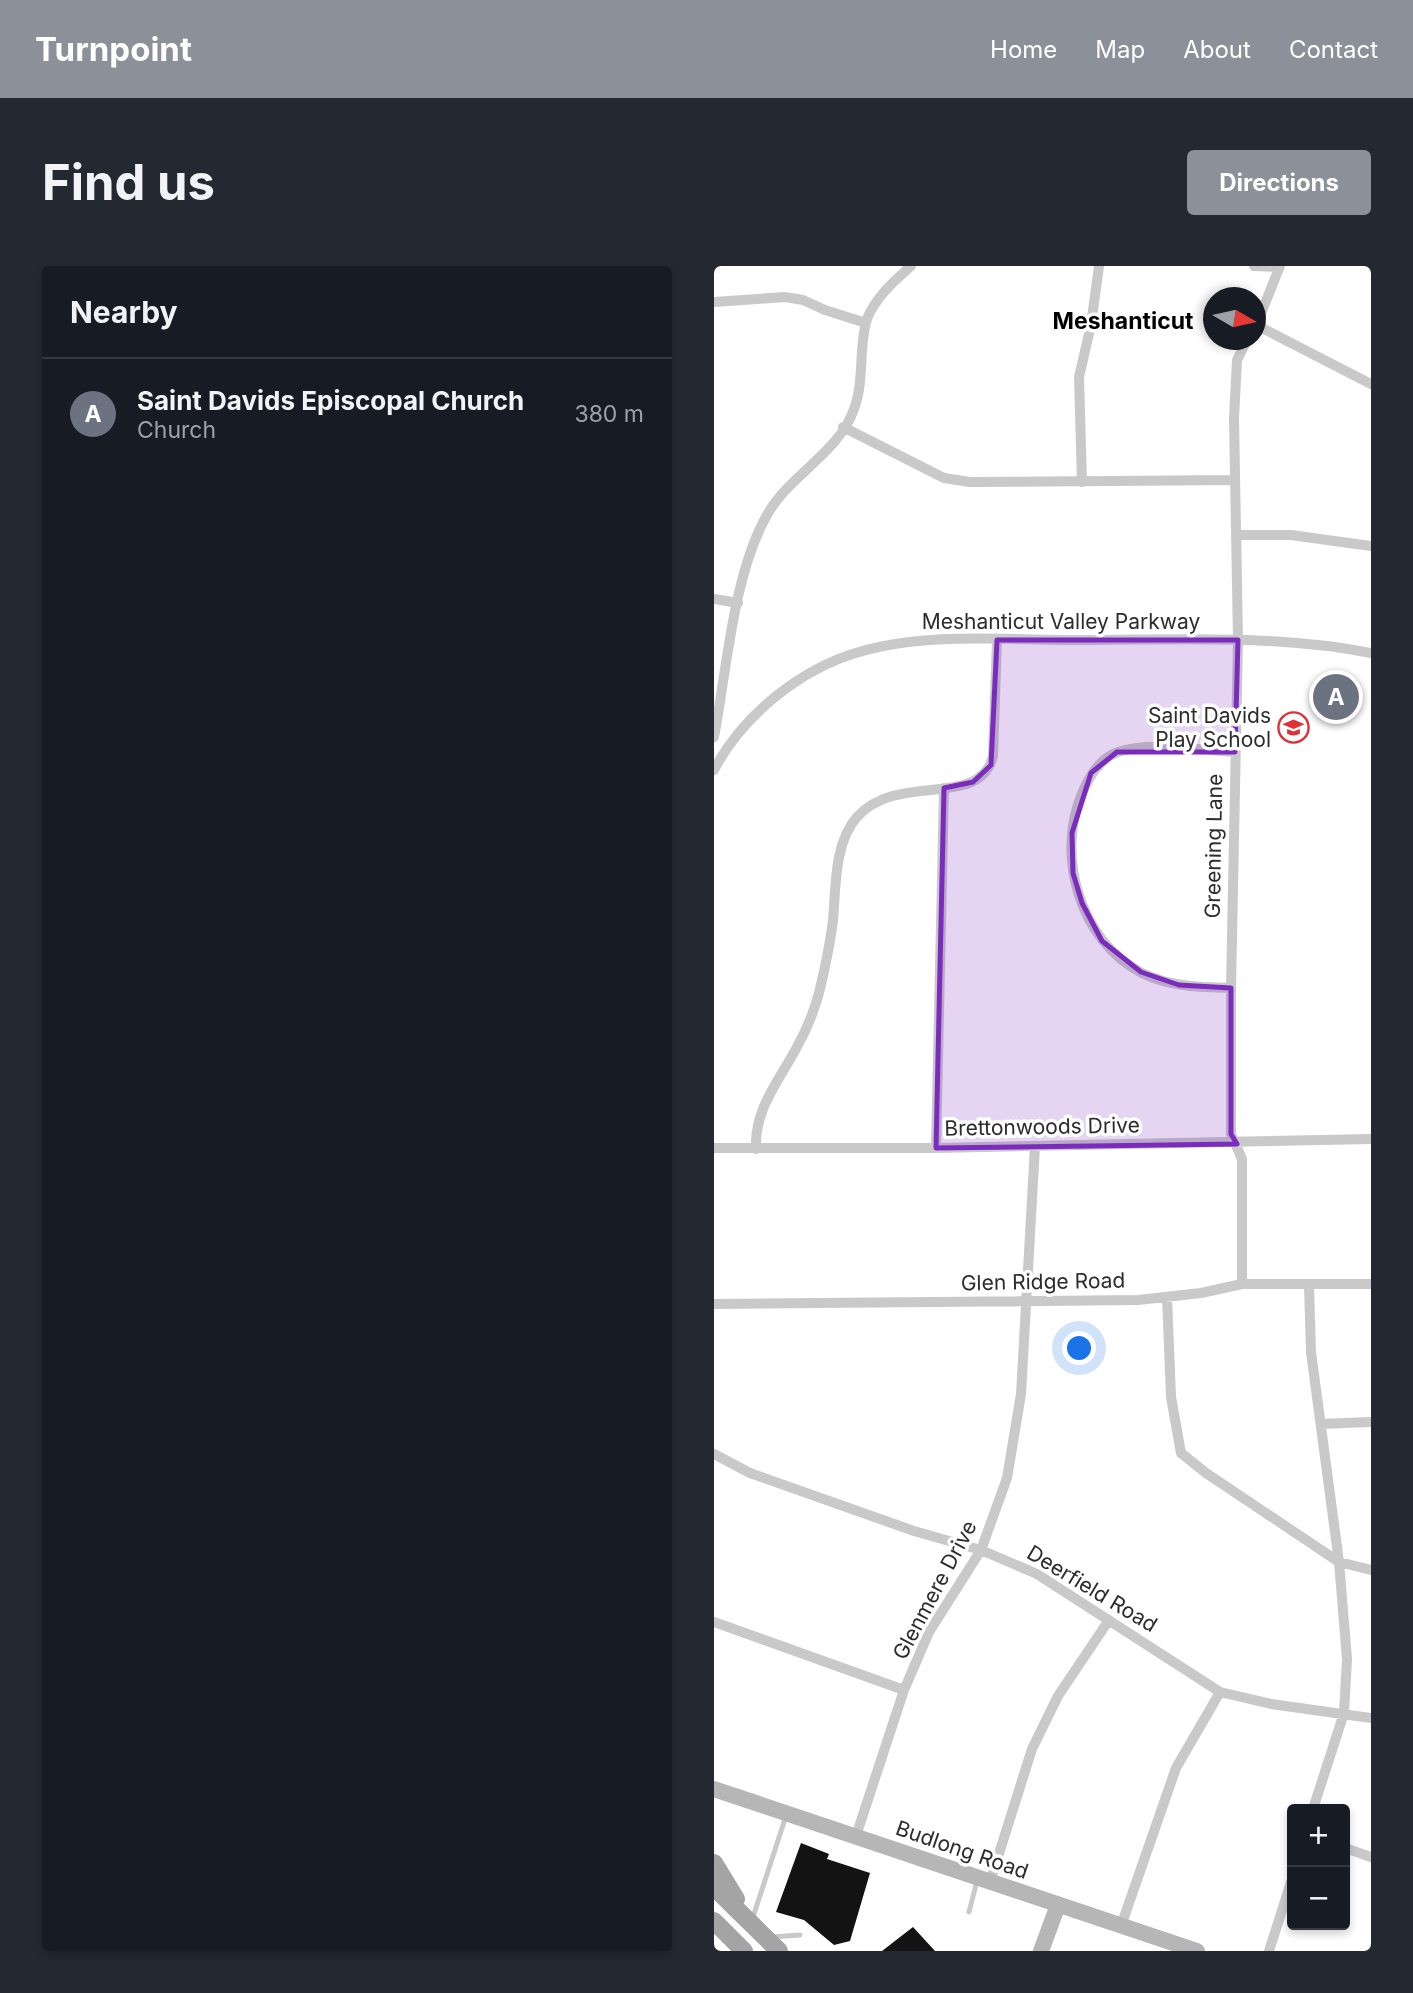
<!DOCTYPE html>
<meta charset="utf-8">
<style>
:root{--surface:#171b24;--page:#242831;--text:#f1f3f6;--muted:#9ea1a6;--line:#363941;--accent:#8c9099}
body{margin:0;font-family:Inter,sans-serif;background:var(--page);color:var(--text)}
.controls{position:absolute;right:21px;bottom:21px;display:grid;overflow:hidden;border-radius:7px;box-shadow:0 4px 10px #0003}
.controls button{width:63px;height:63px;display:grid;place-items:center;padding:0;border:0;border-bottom:2px solid var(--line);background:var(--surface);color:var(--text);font:35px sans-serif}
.compass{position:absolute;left:489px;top:21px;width:63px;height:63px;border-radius:50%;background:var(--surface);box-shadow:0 4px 10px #0003;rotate:99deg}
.you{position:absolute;left:366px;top:1083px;width:24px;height:24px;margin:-18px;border:5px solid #fff;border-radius:50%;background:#1a73e8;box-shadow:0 0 0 10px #1a73e833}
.badge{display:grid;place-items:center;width:46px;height:46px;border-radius:50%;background:var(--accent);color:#fff;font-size:23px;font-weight:700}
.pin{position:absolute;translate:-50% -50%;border:4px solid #fff;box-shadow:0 2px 7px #0006}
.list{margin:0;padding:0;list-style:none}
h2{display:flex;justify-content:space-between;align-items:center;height:91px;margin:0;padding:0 28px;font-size:30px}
h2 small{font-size:23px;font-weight:400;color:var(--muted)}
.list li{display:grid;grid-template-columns:46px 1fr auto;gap:21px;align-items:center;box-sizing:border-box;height:112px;padding:0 28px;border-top:2px solid var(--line)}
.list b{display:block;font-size:26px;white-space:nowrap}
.list p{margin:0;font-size:23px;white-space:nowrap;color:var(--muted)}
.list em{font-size:23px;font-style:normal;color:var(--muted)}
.map{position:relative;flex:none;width:657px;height:1685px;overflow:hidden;border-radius:7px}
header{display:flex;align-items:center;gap:42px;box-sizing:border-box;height:98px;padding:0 35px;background:var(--accent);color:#fff}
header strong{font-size:33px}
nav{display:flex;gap:38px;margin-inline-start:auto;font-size:24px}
.intro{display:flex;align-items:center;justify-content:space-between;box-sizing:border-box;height:168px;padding:0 42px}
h1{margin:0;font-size:49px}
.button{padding:18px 32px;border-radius:7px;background:var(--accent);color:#fff;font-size:24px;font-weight:700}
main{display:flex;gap:42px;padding:0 42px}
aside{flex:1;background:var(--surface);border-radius:7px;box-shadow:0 4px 10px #0003}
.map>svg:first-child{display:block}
</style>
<header>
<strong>Turnpoint</strong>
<nav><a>Home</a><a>Map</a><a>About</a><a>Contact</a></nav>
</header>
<div class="intro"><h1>Find us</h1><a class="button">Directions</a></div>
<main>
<aside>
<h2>Nearby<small></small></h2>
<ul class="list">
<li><span class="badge" style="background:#6b7280">A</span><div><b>Saint Davids Episcopal Church</b><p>Church</p></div><em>380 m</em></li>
</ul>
</aside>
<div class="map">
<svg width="657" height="1685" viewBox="0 0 657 1685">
<rect width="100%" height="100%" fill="#fff"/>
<path fill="#131313" d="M87,1577L115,1588L113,1593L156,1607L136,1675L120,1679L90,1654L62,1646Z
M199,1661L221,1685H168Z"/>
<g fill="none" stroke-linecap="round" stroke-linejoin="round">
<path stroke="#c9c9c9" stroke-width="5" d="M255,1646L263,1615
M38,1654L72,1550
M58,1671L86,1669"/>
<path stroke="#c9c9c9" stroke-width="10" d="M540,0L565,1
M0,36L71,31L89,34L111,44L152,57
M542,59L657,118
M542,60L566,0
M129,161L230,212L256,216L521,214
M368,216L365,111L377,59L385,0
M524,269H577L657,280
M0,333L24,337
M0,471C13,403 19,309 53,249C75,209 125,187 140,143C151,114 144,82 153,53C161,32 180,15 197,0
M0,504C28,450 86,403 145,386C213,366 290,374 361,374C459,374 560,368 657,387
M517,722C487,721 456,721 428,707C365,675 341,587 369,525C376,509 386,492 404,486C434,475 489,484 521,486
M0,882H222L657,873
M222,882L230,522
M42,883C40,843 65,815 83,781C92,765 100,745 105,727C111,702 116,679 119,654C122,621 120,577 143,551C184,505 266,544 279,490L283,374
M528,1018V893L517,868V722L524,374L520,152L523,94L533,74
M595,1020L597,1086L625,1296L633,1393L630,1447L599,1543
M453,1031L457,1131L467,1187L492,1207L625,1296L657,1304
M0,1038L424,1034L487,1027L528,1018H657
M607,1158L657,1156
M0,1188L36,1207L200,1265L267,1284L323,1308L506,1426L557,1438L657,1452
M0,1356L190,1424
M142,1570L190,1424L215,1366L267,1284L293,1212L307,1128L321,880
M631,1582L657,1591
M276,1616L318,1483L344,1430L395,1354
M407,1660L462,1502L506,1426
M555,1685L578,1613"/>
<path stroke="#b6b6b6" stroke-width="16" d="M0,1523L483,1685
M327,1685L344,1639"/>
<path stroke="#a4a4a4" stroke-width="18" d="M0,1597L22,1633
M0,1621L65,1685
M0,1655L30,1685"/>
</g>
<path fill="#7b2cbf" fill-opacity="0.2" stroke="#7b2cbf" stroke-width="5" stroke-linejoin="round" d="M283,374H524L521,486H403L377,507L358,567L359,607L368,637L388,675L427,706L465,719L517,722V868L523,878L222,882L230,522L259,516L277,499Z"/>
<defs>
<symbol id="school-ring" viewBox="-11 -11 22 22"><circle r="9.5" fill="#fff" stroke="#e13035" stroke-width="1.5"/><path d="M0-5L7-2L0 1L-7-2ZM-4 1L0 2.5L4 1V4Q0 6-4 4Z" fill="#e13035"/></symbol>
</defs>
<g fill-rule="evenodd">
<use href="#school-ring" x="562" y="444" width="35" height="35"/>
</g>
<g text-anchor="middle" stroke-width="7" stroke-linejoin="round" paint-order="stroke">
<g font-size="21" fill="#2c2c2c" stroke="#fff">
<text x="347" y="363">Meshanticut Valley Parkway</text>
<text transform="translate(500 580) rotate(-89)" y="7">Greening Lane</text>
<text transform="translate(328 861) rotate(-1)" y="7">Brettonwoods Drive</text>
<text transform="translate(329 1016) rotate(-1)" y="7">Glen Ridge Road</text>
<text transform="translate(378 1323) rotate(31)" y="7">Deerfield Road</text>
<text transform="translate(221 1324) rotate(-62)" y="7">Glenmere Drive</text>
<text transform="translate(248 1584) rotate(19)" y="7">Budlong Road</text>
</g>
<g font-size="21" fill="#2c2c2c" stroke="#fff" text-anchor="end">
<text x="557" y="457">Saint Davids<tspan x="557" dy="24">Play School</tspan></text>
</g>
<g font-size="23" font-weight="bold" fill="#000" stroke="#fff">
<text x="409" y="63">Meshanticut</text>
</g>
</g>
</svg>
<div class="controls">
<button>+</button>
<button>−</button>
</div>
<svg class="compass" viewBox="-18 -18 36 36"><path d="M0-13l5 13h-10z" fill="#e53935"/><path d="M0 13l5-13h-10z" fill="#9ea1a6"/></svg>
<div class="you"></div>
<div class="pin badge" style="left:622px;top:431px;background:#6b7280">A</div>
</div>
</main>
